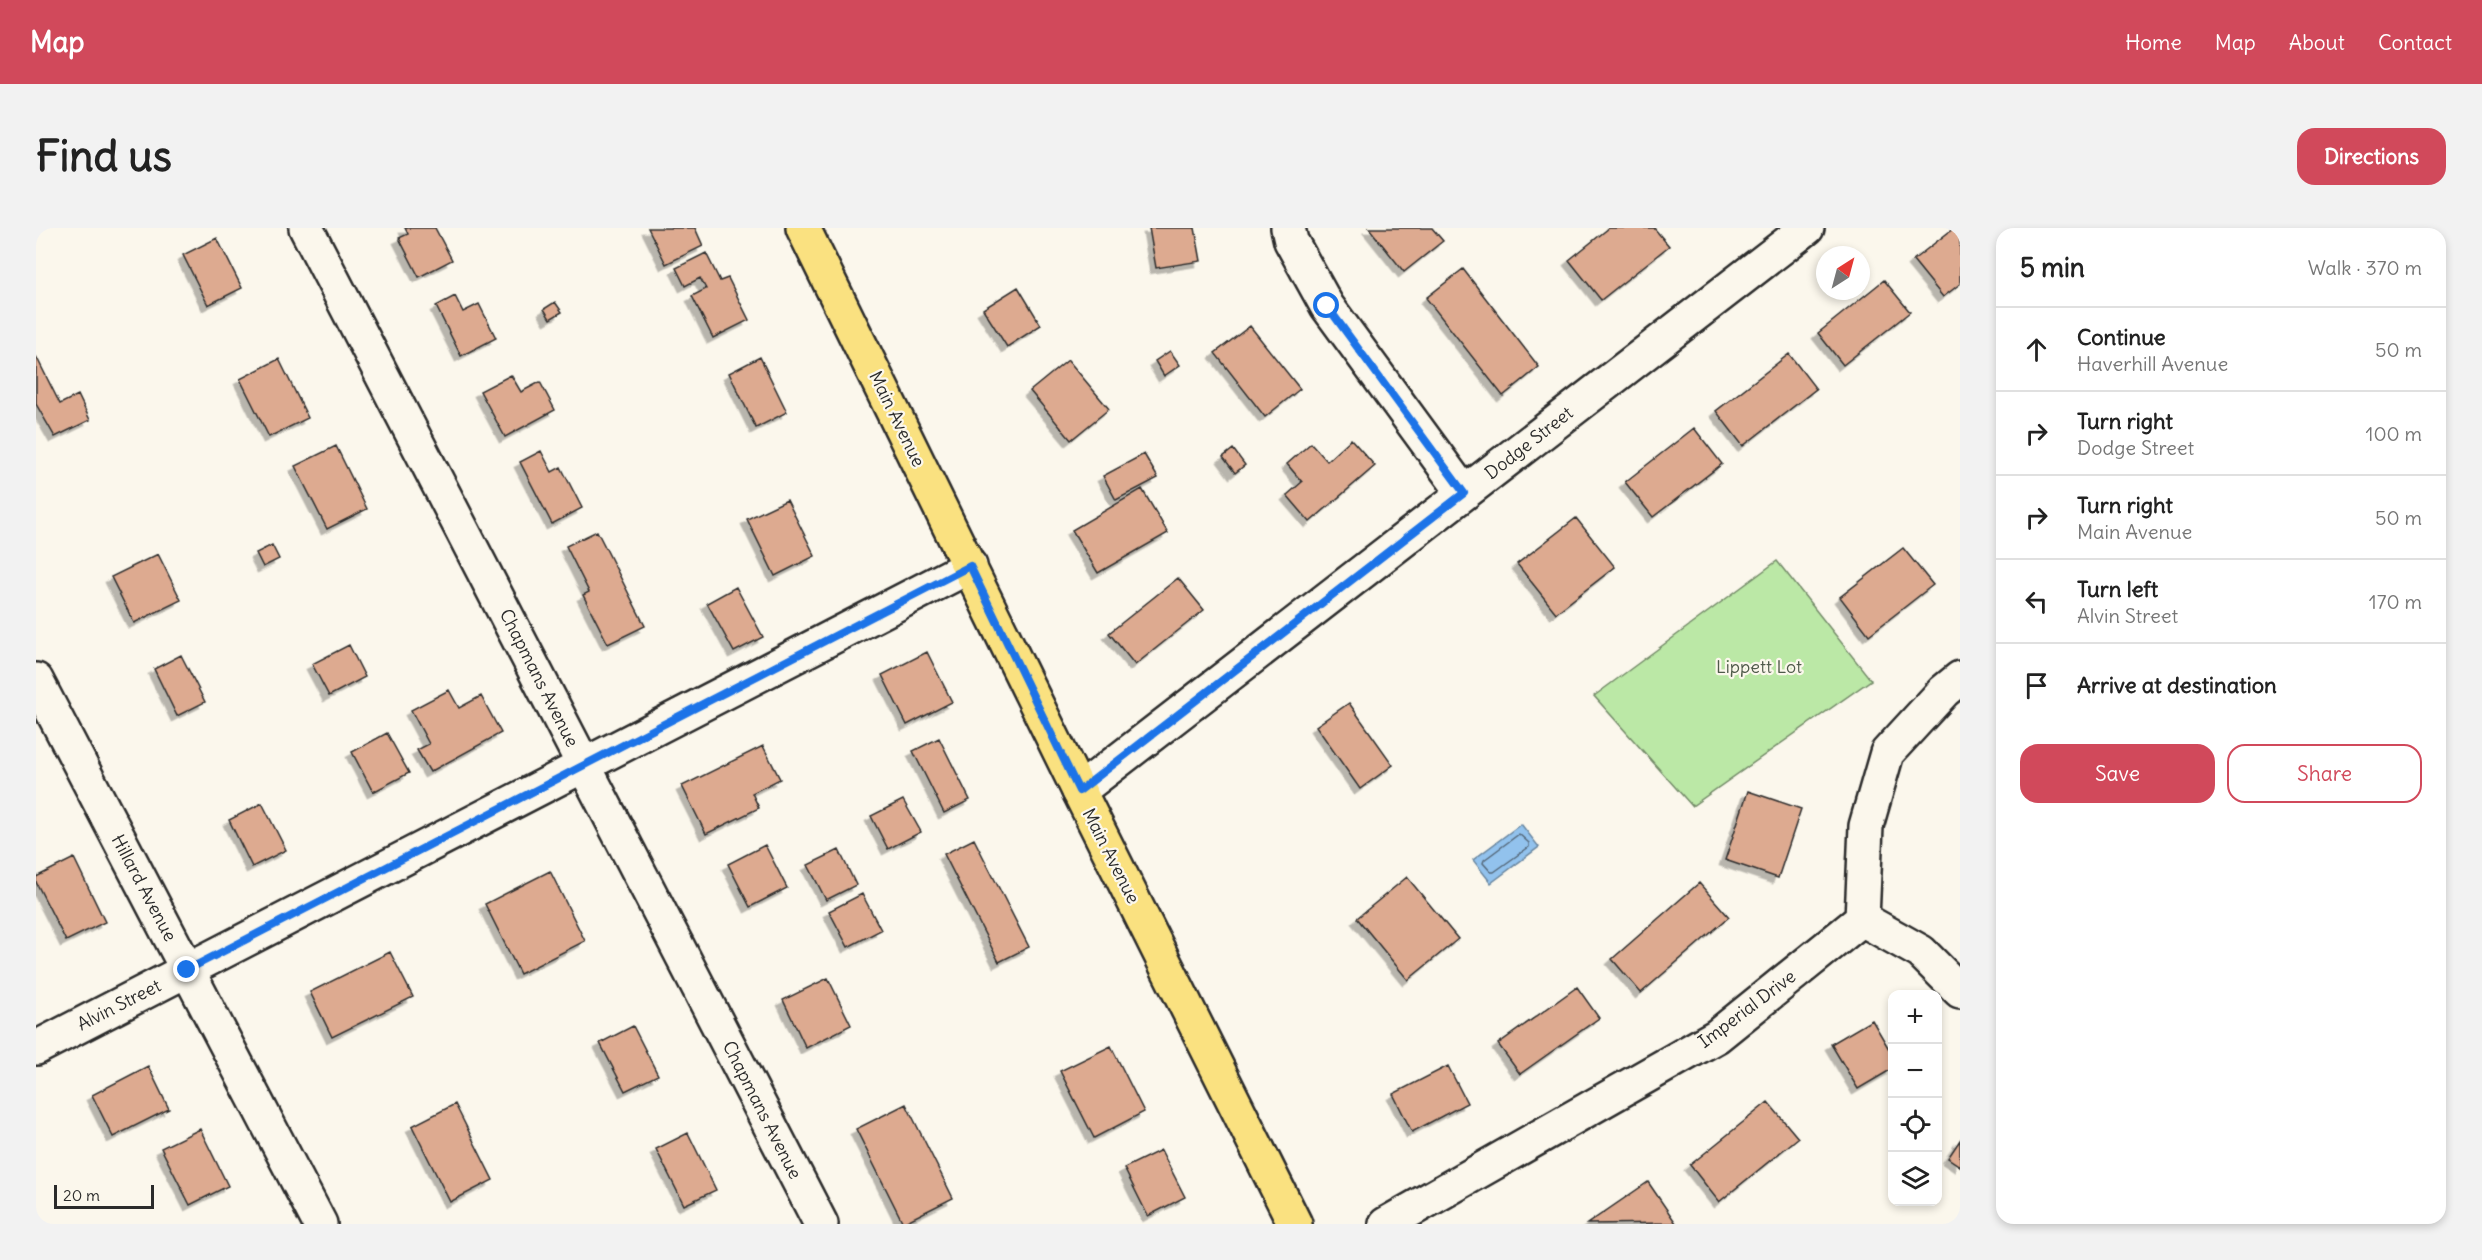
<!DOCTYPE html>
<meta charset="utf-8">
<style>
:root{--surface:#fff;--page:#f2f2f2;--text:#222;--muted:#767676;--line:#e0e0e0;--accent:#d1495b}
body{margin:0;font-family:Delius,sans-serif;background:var(--page);color:var(--text)}
.controls{position:absolute;right:18px;bottom:18px;display:grid;overflow:hidden;border-radius:12px;box-shadow:0 3px 9px #0003}
.controls button{width:54px;height:54px;display:grid;place-items:center;padding:0;border:0;border-bottom:2px solid var(--line);background:var(--surface);color:var(--text);font:30px sans-serif}
.compass{position:absolute;left:1780px;top:18px;width:54px;height:54px;border-radius:50%;background:var(--surface);box-shadow:0 3px 9px #0003;rotate:36deg}
.scale{position:absolute;left:18px;bottom:15px;width:100px;box-sizing:border-box;padding-left:6px;border:3px solid #2b2b2b;border-top:0;font-size:16px;line-height:21px;white-space:nowrap;color:#2b2b2b;-webkit-text-stroke:4px #fbf7ec;paint-order:stroke}
.stop{position:absolute;width:18px;height:18px;margin:-14px;border:4px solid #1a73e8;border-radius:50%;background:#fff}
.stop.end{background:#1a73e8;border-color:#fff;box-shadow:0 2px 6px #0008}
.list{margin:0;padding:0;list-style:none}
h2{display:flex;justify-content:space-between;align-items:center;height:78px;margin:0;padding:0 24px;font-size:26px}
h2 small{font-size:20px;font-weight:400;color:var(--muted)}
.list li{display:grid;grid-template-columns:39px 1fr auto;gap:18px;align-items:center;box-sizing:border-box;height:84px;padding:0 24px;border-top:2px solid var(--line)}
.list b{display:block;font-size:22px;white-space:nowrap}
.list p{margin:0;font-size:20px;white-space:nowrap;color:var(--muted)}
.list em{font-size:20px;font-style:normal;color:var(--muted)}
.actions{display:flex;gap:12px;padding:18px 24px}
.actions a{flex:1;padding:14px 0;border:2px solid var(--accent);border-radius:18px;text-align:center;font-size:21px;color:var(--accent)}
.actions .main{background:var(--accent);color:#fff}
.icon{flex:none;width:33px;height:33px;fill:none;stroke:currentColor;stroke-width:2;stroke-linecap:round;stroke-linejoin:round}
.map{position:relative;flex:none;width:1924px;height:996px;overflow:hidden;border-radius:18px}
header{display:flex;align-items:center;gap:36px;box-sizing:border-box;height:84px;padding:0 30px;background:var(--accent);color:#fff}
header strong{font-size:28px}
nav{display:flex;gap:33px;margin-inline-start:auto;font-size:21px}
.intro{display:flex;align-items:center;justify-content:space-between;box-sizing:border-box;height:144px;padding:0 36px}
h1{margin:0;font-size:42px}
.button{padding:15px 27px;border-radius:18px;background:var(--accent);color:#fff;font-size:21px;font-weight:700}
main{display:flex;gap:36px;padding:0 36px}
aside{flex:1;background:var(--surface);border-radius:18px;box-shadow:0 3px 9px #0003}
.map>svg:first-child{display:block}
</style>
<header>
<strong>Map</strong>
<nav><a>Home</a><a>Map</a><a>About</a><a>Contact</a></nav>
</header>
<div class="intro"><h1>Find us</h1><a class="button">Directions</a></div>
<main>
<div class="map">
<svg width="1924" height="996" viewBox="0 0 1924 996">
<defs>
<filter id="shadow"><feDropShadow dx="-5.5" dy="5.5" stdDeviation="0" flood-color="#0004"/></filter>
</defs>
<rect width="100%" height="100%" fill="#fbf7ec"/>
<filter id="ink" filterUnits="userSpaceOnUse"><feTurbulence type="fractalNoise" baseFrequency=".0167" numOctaves="2"/><feDisplacementMap in="SourceGraphic" scale="12" xChannelSelector="R" yChannelSelector="G"/><feConvolveMatrix kernelMatrix="1 2 1 2 8 2 1 2 1" color-interpolation-filters="sRGB"/></filter>
<g filter="url(#ink)">
<path fill="#bbe8a6" stroke="#738a68" stroke-width="1.5" d="M1741,333L1835,452L1656,578L1558,468Z"/>
<path fill="#92c2ed" stroke="#69869f" stroke-width="1.5" d="M1485,596L1503,619L1455,655L1437,632Z"/>
<g fill="none" stroke-linecap="round" stroke-linejoin="round">
<path stroke="#546779" stroke-width="1.5" d="M1483,606L1493,615V619L1458,644H1455L1447,635L1448,632Z"/>
</g>
<path fill="#ddaa90" stroke="#2b2b2b" stroke-width="1.5" filter="url(#shadow)" d="M369,0H399L416,32L383,49L363,10L372,6Z
M612,0H659L667,18L630,36Z
M1113,0H1159L1165,33L1120,40Z
M1333,0H1396L1407,13L1368,44Z
M1573,0H1618L1633,18L1565,72L1533,32Z
M1918,0H1924V56L1907,69L1877,32Z
M181,10L206,60L172,77L147,27Z
M670,25L684,53L692,50L713,92L677,110L656,68L670,61L664,50L649,58L640,40Z
M1427,41L1503,139L1467,168L1390,70Z
M1848,52L1874,84L1807,137L1782,105Z
M982,59L1005,97L971,119L947,81Z
M419,68L427,84L443,76L460,110L425,128L400,78Z
M519,74L526,84L514,91L508,81Z
M1214,98L1264,161L1229,189L1179,125Z
M1134,123L1144,137L1128,148L1119,133Z
M1753,126L1780,161L1707,218L1680,183Z
M0,128L24,176L42,167L54,192L19,209L0,176Z
M724,129L751,184L720,200L693,145Z
M243,131L272,190L233,209L204,151Z
M1032,132L1073,181L1035,212L994,163Z
M475,147L485,164L504,154L519,182L469,209L444,163Z
M1658,200L1686,236L1617,289L1589,254Z
M1315,211L1339,238L1274,294L1251,267L1266,254L1251,236L1275,215L1291,233Z
M300,218L331,281L291,301L259,238Z
M1197,221L1209,237L1199,245L1187,229Z
M505,223L516,244L525,239L546,280L516,296L484,234Z
M1108,226L1122,250L1080,272L1067,248Z
M1106,261L1132,305L1062,345L1036,302Z
M751,272L779,328L739,348L711,291Z
M1540,290L1579,339L1520,385L1481,336Z
M561,303L609,398L572,416L547,367L553,364L530,318Z
M236,317L243,331L227,339L220,325Z
M1867,320L1897,357L1833,407L1804,369Z
M122,326L145,372L98,395L75,349Z
M1142,350L1168,382L1099,437L1073,405Z
M700,359L727,409L698,424L671,375Z
M313,417L329,449L293,468L276,436Z
M891,424L916,474L871,497L846,447Z
M145,427L169,474L141,488L118,441Z
M413,462L423,480L445,468L465,505L394,544L381,522L393,516L375,482Z
M1313,475L1357,537L1324,561L1280,498Z
M351,505L373,545L337,564L316,524Z
M903,510L934,572L908,585L877,523Z
M727,518L744,551L716,565L723,580L670,606L646,558Z
M1712,563L1765,581L1742,650L1689,632Z
M867,572L885,604L852,621L835,588Z
M226,575L250,622L216,639L193,592Z
M938,611L993,719L963,734L908,626Z
M729,617L751,660L714,679L692,636Z
M803,622L820,657L790,672L772,637Z
M38,630L69,694L30,713L0,654V649Z
M514,643L549,713L484,746L449,676Z
M1371,649L1422,711L1372,752L1321,690Z
M1663,655L1693,689L1605,765L1576,731Z
M826,666L845,702L812,719L793,683Z
M354,724L377,769L296,809L274,764Z
M792,750L815,797L770,820L747,772Z
M1541,759L1563,790L1484,846L1462,816Z
M1836,792L1856,826V841L1822,861L1795,816Z
M597,798L622,847L589,863L564,815Z
M1075,818L1108,884L1058,910L1024,843Z
M112,838L133,881L77,909L56,867Z
M1412,838L1431,875L1376,904L1357,866Z
M1732,874L1762,910L1683,974L1654,937Z
M419,876L457,952L414,974L376,898Z
M870,876L917,970L867,995L820,901Z
M164,901L192,958L154,977L125,920Z
M652,905L680,962L648,977L620,921Z
M1924,912V938L1912,930Z
M1125,922L1149,969L1112,988L1088,940Z
M1612,954L1640,995L1551,996Z"/>
<g fill="none" stroke-linecap="round" stroke-linejoin="round">
<defs>
<path id="minor" d="M270,0L785,996
M1252,0L1255,13L1291,78L1428,265
M0,452L284,996
M1043,563L1771,0
M1826,691L1885,724L1924,763
M0,820L934,338
M1350,996L1681,808L1826,691L1830,598L1851,525L1908,463L1924,450"/>
<path id="major" d="M767,0L1043,563L1259,996"/>
</defs>
<use href="#minor" stroke="#2b2b2b" stroke-width="38"/>
<use href="#major" stroke="#2b2b2b" stroke-width="38"/>
<use href="#minor" stroke="#fbf7ec" stroke-width="33"/>
<use href="#major" stroke="#fae180" stroke-width="33"/>
</g>
</g>
<g fill="none" stroke-linecap="round" stroke-linejoin="round" filter="url(#ink)">
<path stroke="#1a73e8" stroke-width="8" d="M151,742L934,338L1043,563L1428,265L1291,78"/>
</g>
<g text-anchor="middle" stroke-width="4.5" stroke-linejoin="round" paint-order="stroke">
<g font-size="18" fill="#2b2b2b" stroke="#fbf7ec">
<text transform="translate(861 191) rotate(64)" y="6">Main Avenue</text>
<text transform="translate(1493 215) rotate(-38)" y="6">Dodge Street</text>
<text transform="translate(503 450) rotate(63)" y="6">Chapmans Avenue</text>
<text transform="translate(1075 628) rotate(63)" y="6">Main Avenue</text>
<text transform="translate(108 660) rotate(62)" y="6">Hillard Avenue</text>
<text transform="translate(83 777) rotate(-27)" y="6">Alvin Street</text>
<text transform="translate(1711 781) rotate(-37)" y="6">Imperial Drive</text>
<text transform="translate(726 882) rotate(63)" y="6">Chapmans Avenue</text>
</g>
<g font-size="18" fill="#4f5a4a" stroke="#fbf7ec">
<text x="1723" y="445">Lippett Lot</text>
</g>
</g>
</svg>
<div class="controls">
<button>+</button>
<button>−</button>
<button><svg class="icon" aria-label="locate" viewBox="0 0 24 24"><circle cx="12" cy="12" r="6"/><path d="M12 2v4M12 18v4M2 12h4M18 12h4"/></svg></button>
<button><svg class="icon" aria-label="layers" viewBox="0 0 24 24"><path d="M12 4l9 5-9 5-9-5zM3 14l9 5 9-5"/></svg></button>
</div>
<svg class="compass" viewBox="-18 -18 36 36"><path d="M0-13l5 13h-10z" fill="#e53935"/><path d="M0 13l5-13h-10z" fill="#767676"/></svg>
<div class="scale">20 m</div>
<div class="stop" style="left:1291px;top:78px"></div>
<div class="stop end" style="left:151px;top:742px"></div>
</div>
<aside>
<h2>5 min<small>Walk · 370 m</small></h2>
<ul class="list">
<li><svg class="icon" aria-label="ahead" viewBox="0 0 24 24"><path d="M12 20V5M6 11l6-6 6 6"/></svg><div><b>Continue</b><p>Haverhill Avenue</p></div><em>50 m</em></li>
<li><svg class="icon" aria-label="right" viewBox="0 0 24 24"><path d="M7 20v-9h11M14 6l5 5-5 5"/></svg><div><b>Turn right</b><p>Dodge Street</p></div><em>100 m</em></li>
<li><svg class="icon" aria-label="right" viewBox="0 0 24 24"><path d="M7 20v-9h11M14 6l5 5-5 5"/></svg><div><b>Turn right</b><p>Main Avenue</p></div><em>50 m</em></li>
<li><svg class="icon" aria-label="left" viewBox="0 0 24 24"><path d="M17 20v-9H6M10 6l-5 5 5 5"/></svg><div><b>Turn left</b><p>Alvin Street</p></div><em>170 m</em></li>
<li><svg class="icon" aria-label="arrive" viewBox="0 0 24 24"><path d="M6 21V4h12l-3 4 3 4H6"/></svg><div><b>Arrive at destination</b></div></li>
</ul>
<div class="actions"><a class="main">Save</a><a>Share</a></div>
</aside>
</main>
